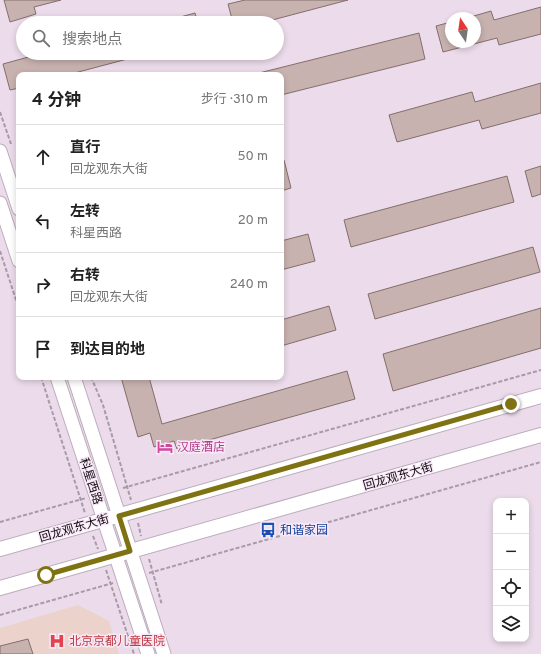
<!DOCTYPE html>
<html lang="zh">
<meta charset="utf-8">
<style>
:root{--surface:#fff;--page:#f6f6f6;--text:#222;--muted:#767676;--line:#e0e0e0}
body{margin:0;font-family:Overpass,"Noto Sans SC",sans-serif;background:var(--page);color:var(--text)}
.controls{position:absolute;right:12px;bottom:12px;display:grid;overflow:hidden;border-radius:8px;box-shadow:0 2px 6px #0003}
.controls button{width:36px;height:36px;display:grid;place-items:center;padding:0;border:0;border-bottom:1px solid var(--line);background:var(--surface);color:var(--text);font:20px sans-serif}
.compass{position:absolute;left:445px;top:12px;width:36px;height:36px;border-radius:50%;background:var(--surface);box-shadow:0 2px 6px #0003;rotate:347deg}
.stop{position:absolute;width:12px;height:12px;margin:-9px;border:3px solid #7f7213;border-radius:50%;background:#fff}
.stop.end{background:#7f7213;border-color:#fff;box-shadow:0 1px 4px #0008}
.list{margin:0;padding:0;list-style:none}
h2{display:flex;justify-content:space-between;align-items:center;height:52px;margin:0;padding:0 16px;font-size:17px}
h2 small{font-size:13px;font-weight:400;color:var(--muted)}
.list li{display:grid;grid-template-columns:26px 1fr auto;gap:12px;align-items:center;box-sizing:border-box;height:64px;padding:0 16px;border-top:1px solid var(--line)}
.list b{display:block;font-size:15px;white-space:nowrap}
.list p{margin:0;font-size:13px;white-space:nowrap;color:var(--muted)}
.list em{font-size:13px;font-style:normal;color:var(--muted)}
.icon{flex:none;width:22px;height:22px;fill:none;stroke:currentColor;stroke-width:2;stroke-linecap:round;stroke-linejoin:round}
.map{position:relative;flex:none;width:541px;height:654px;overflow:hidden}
.search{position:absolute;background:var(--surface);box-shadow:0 2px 6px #0003;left:16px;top:16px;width:268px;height:44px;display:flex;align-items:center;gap:10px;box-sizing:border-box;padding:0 14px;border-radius:22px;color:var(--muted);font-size:15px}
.panel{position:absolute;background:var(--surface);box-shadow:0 2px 6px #0003;left:16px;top:72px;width:268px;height:308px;border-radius:8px}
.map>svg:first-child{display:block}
</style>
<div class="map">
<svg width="541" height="654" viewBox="0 0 541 654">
<rect width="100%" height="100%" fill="#ecdceb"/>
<path fill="#ebd2cb" d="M78,605L109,621L119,654H0V628Z"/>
<path fill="#c8b2b0" stroke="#836e6d" d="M4,0H61L34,7L36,14L10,22Z
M245,0H348L261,23H233L228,4Z
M541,7V34L499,45L497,38L443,52L436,26L451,22V42H475V18H467L491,11L494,20Z
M195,13L198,23H158Z
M419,33L425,59L281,95V75H255V74Z
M43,53H150L67,75H19V88L10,90L3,64Z
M541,83V113L482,129L479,120L397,142L389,115L472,92L475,102Z
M284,160L291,188L281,191V161Z
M541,166V194L532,197L525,171Z
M507,176L514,202L351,247L344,220Z
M308,234L315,261L281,270V241Z
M533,247L540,272L375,319L368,294Z
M329,306L336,330L281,346V320Z
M541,308V348L393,391L383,354Z
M347,371L355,399L177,449L174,441L154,447L150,433L138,437L121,377H149L162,424Z
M28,639L33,654H0V646Z"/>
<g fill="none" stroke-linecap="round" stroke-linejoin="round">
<defs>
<path id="secondary" d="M0,151L19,209
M0,203L19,261
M57,377L148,654
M74,377L164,654"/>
<path id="primary" d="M0,549L541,396
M0,588L541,435"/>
</defs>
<use href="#secondary" stroke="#bcadbb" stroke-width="15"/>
<use href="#primary" stroke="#bcadbb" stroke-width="16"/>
<path stroke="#a79ba6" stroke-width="2" stroke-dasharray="4 2" stroke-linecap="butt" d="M0,112L11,144
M0,251L19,309
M41,377L85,513
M91,377L103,405L131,500
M123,488L541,370
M0,522L86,498
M138,523L141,536
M93,536L98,549
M149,559L162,605
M106,570L134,654
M149,573L541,462
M0,615L113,583"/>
<use href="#secondary" stroke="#fff" stroke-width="13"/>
<use href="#primary" stroke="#fff" stroke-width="14"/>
</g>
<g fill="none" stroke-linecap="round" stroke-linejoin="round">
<path stroke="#7f7213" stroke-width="5" d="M46,575L130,551L119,516L511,404"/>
</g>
<defs>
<symbol id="hotel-bare" viewBox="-9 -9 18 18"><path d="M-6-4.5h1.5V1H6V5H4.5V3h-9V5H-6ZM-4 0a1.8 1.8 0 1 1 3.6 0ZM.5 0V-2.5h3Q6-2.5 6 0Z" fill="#d1479c" stroke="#f9e9f8" stroke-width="2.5" paint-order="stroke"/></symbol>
<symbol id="bus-bare" viewBox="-9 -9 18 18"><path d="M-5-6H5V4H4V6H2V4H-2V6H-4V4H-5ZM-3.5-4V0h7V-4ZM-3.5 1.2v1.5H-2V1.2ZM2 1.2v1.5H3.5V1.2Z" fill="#1a4fb4" stroke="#f9e9f8" stroke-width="2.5" paint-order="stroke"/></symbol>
<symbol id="hospital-bare" viewBox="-9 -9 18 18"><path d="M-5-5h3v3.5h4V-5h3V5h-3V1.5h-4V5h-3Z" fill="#e0444e" stroke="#f9e9f8" stroke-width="2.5" paint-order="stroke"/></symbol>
</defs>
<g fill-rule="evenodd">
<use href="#hotel-bare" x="154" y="436" width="22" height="22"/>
<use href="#bus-bare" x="257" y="519" width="22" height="22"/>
<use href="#hospital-bare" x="46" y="630" width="22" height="22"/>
</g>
<g text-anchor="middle" stroke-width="3" stroke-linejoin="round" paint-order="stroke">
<g font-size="12" fill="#b23c85" stroke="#f9e9f8" text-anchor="start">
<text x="177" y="451">汉庭酒店</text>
</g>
<g font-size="12" fill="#100b0f" stroke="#f9e9f8">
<text transform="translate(398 476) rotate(-16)" y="4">回龙观东大街</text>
<text transform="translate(91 481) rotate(72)" y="4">科星西路</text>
<text transform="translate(74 528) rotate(-16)" y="4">回龙观东大街</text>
</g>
<g font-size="12" fill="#164399" stroke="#f9e9f8" text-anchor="start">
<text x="280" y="534">和谐家园</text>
</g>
<g font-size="12" fill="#be3a42" stroke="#f9e9f8" text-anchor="start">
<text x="69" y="645">北京京都儿童医院</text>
</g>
</g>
</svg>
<div class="controls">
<button>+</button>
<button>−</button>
<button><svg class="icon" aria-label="locate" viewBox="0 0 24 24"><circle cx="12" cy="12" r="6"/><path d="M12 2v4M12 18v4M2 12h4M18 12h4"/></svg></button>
<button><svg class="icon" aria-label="layers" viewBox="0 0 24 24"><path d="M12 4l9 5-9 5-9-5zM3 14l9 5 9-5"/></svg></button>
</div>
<svg class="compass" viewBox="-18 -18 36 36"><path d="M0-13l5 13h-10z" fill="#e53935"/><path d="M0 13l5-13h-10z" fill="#767676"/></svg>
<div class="stop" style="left:46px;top:575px"></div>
<div class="stop end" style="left:511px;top:404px"></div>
<div class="search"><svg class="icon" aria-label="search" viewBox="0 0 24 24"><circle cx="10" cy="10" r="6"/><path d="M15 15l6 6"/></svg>搜索地点</div>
<section class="panel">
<h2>4 分钟<small>步行 · 310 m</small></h2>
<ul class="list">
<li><svg class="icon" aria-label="ahead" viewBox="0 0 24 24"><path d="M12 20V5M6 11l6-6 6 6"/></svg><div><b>直行</b><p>回龙观东大街</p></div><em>50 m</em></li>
<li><svg class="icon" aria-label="left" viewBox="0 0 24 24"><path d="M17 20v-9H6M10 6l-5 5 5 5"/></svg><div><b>左转</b><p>科星西路</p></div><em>20 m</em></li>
<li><svg class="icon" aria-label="right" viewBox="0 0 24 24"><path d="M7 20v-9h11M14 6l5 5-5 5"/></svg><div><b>右转</b><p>回龙观东大街</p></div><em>240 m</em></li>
<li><svg class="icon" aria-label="arrive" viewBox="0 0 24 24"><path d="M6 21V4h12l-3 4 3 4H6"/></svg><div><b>到达目的地</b></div></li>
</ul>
</section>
</div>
